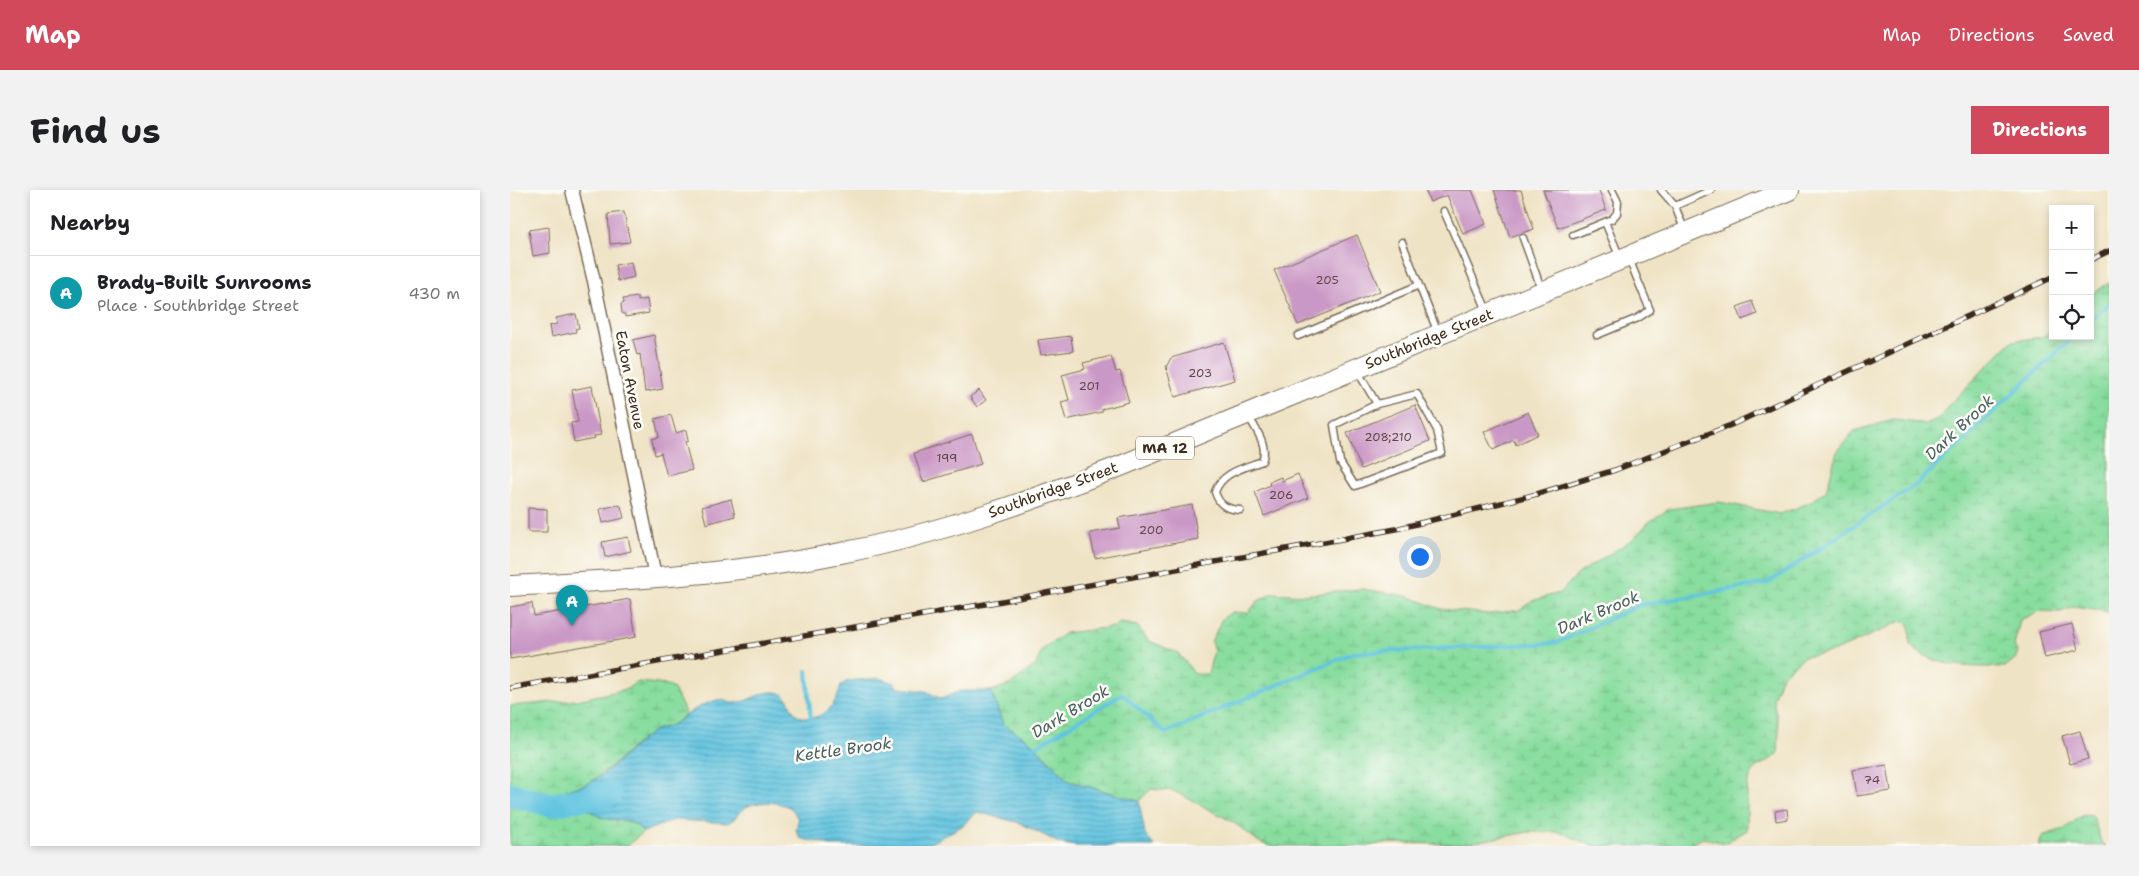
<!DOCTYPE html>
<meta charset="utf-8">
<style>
:root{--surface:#fff;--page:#f2f2f2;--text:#202124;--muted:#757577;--line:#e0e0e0;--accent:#d1495b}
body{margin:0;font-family:"Shantell Sans",sans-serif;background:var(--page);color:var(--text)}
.controls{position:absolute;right:15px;top:15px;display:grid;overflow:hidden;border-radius:0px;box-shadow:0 2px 8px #0003}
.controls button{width:45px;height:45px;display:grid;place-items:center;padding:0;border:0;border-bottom:1px solid var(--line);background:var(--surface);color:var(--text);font:25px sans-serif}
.you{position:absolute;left:909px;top:366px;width:18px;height:18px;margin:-12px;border:4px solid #fff;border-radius:50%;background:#1a73e8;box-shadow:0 0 0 8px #1a73e833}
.badge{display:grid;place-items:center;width:32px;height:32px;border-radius:50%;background:var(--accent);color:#fff;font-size:16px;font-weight:700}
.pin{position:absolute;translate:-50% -41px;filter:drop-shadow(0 1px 2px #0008)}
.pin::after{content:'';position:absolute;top:26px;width:18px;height:15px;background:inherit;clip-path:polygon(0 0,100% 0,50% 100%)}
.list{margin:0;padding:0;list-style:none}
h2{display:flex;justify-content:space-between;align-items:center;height:65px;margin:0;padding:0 20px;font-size:21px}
h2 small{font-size:16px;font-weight:400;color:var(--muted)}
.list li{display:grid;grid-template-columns:32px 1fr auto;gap:15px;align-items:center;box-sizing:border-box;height:75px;padding:0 20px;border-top:1px solid var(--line)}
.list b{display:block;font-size:19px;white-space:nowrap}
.list p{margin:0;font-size:16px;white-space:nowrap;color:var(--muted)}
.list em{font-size:16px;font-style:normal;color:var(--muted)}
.icon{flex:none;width:28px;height:28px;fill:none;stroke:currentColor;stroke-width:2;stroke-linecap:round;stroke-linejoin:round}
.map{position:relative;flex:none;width:1599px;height:656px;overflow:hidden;border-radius:0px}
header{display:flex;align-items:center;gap:30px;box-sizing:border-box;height:70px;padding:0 25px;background:var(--accent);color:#fff}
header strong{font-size:24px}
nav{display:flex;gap:28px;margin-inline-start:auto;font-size:18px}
.intro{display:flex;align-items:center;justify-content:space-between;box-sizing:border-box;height:120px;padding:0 30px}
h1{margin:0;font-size:35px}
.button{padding:12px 22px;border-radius:0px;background:var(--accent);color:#fff;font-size:18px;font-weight:700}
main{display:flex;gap:30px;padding:0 30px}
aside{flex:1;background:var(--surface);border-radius:0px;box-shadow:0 2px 8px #0003}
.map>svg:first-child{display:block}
</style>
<header>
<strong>Map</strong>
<nav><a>Map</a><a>Directions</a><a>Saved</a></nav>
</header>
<div class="intro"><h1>Find us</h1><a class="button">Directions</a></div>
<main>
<aside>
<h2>Nearby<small></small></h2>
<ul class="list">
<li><span class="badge" style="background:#0f9aa8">A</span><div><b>Brady-Built Sunrooms</b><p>Place · Southbridge Street</p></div><em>430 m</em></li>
</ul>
</aside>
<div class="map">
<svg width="1599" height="656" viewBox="0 0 1599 656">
<defs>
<pattern id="wetland-marsh" width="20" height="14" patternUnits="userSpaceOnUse" patternTransform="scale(1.25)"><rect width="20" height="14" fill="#88dd9f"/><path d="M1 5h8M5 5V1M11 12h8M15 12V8" fill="none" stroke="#76be88"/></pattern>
<pattern id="water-rules" width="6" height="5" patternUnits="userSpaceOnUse" patternTransform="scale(1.25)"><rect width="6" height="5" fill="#61c4e0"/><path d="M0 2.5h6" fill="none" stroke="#519fb5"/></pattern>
</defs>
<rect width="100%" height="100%" fill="#fdfcf7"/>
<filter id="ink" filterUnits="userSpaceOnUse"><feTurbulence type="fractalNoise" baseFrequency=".02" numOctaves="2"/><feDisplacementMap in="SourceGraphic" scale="10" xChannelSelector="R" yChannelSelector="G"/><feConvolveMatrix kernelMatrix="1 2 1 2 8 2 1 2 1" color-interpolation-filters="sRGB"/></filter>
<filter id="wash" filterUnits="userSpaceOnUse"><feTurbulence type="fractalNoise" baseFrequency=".0096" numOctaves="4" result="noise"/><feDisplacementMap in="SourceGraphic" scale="20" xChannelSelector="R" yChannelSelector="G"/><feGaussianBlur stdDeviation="1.12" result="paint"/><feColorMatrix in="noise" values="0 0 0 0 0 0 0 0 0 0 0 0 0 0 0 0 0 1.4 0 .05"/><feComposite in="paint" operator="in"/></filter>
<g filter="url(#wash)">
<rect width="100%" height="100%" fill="#efe3c5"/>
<path fill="url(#wetland-marsh)" stroke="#62845e" d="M1599,92V422L1564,417L1550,422L1530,421L1510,430L1504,456L1508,462L1506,468L1495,477C1464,477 1424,479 1400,455V439L1398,433L1390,431L1377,438L1325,461L1294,467L1272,485L1263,509L1269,538L1268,565L1245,578L1237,595V640L1215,653L1193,648L1177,656H1083L1050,642H1018L953,654L873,653L859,656H758L748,651L723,632L664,601L641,599L629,611L559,591L520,551L493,534L481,501L499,495L526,475L532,460L555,443L605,437L610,433L627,436L639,451L668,463L685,484H698L704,460L701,452L712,429L722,422L738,423L748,411L763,403L793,405L851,399L897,406L931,419L978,424L1010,420L1021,411L1050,403L1068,384L1123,349L1139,332L1159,319L1209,312L1270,324L1299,313L1316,301L1327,262L1344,241L1383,230L1419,234L1430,228L1438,216L1502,151L1533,147L1541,139L1543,133V146H1580V106Z
M130,492L156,495L164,499L176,524L164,534L146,540L127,553L104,574L78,594L57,600C66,609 78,622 91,627C110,633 118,625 133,642L117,656H0V516L67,510L117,499L125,493Z
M1573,625L1583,626L1591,652L1596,656H1529L1532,646L1554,639Z"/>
<path fill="url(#water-rules)" stroke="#4e777f" d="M369,488L384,493L388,498L416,501L431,509L450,501H481L493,534L520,551L559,591L629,611L635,644L644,656H564L549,653L510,633L467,622L452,636L415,656H321C311,650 300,652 290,648L286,640L288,630C286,625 284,620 279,617C268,611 247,611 236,617C229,622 226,629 218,633L164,630L133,642C118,624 110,634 91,627C78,622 66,609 57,600C64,597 72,596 79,593C102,582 121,555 144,541C150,537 159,538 165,533C179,524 190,513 208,510C213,509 217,513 223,513C239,513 254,498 270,503C280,506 279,518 286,524C289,527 295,528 300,528C318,526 327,512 331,495L338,491Z"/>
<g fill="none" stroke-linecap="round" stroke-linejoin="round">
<path stroke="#61c4e0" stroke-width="4" d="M1580,131L1599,114
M297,481L301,531
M522,559L612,504L655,543L843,463L1046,453L1130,415L1258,393L1407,294L1564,146"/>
<path stroke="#61c4e0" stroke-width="24" d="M0,604L40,615L100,604"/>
</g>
<g id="blocks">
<path fill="#ca98c6" d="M915,0H962L976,34L953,44L937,5L920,12Z
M984,0H1011L1024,39L1000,47Z
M1033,0H1089L1096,20L1048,38Z
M114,22L120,52L100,54L98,24Z
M39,37L40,63L23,66L19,40Z
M847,45L870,101L788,135L764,80Z
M121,72L124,87L108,91L105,75Z
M128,107V111L137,109L139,123L115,127V124H112L111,114L114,113L113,109Z
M1242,111L1247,124L1232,130L1227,117Z
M66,124L69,138L65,139L66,142L41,147L39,136L47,134L46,128Z
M144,145L153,199L135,202L130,164L127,165L123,150Z
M561,146L563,161L531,165L528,150Z
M714,152L725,190L665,207L656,177L661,168Z
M601,166L606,182L610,181L619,212L592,219V222L556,230L551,212L559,210L552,185L575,179L573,173Z
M82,196L91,245L84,246L85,248L64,252L61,233L68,232L62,200Z
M469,200L476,210L467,217L460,207Z
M905,215L920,251L851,279L837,243Z
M1018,222L1028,244L1006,255L1004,250L983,260L974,242Z
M161,225L166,243L176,240L178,251L175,252L182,280L157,286L151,263L145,265L142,249L149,247L145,229Z
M462,244L471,274L413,292L404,263Z
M788,284L798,308L754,326L745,302L760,295L759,292L771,287L772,291Z
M221,309L225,326L196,334L192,317Z
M108,315L111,316L114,328L93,333L90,319Z
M682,315L688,349L585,368L580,343L610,338L608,328Z
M18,318L37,319V342H18Z
M118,347L121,361L95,367L92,352Z
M120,409L126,447L0,469V417L22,413L24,426Z
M1562,434L1568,460L1535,468L1529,442Z
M1570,541L1578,569L1560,574L1552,546Z
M1377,575L1381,601L1347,606L1343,580Z
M1277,619L1278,629L1266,631L1265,621Z"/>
</g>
</g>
<g filter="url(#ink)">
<use href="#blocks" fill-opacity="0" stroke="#7a6b58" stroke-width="1"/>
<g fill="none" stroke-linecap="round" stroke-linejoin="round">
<defs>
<path id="lane" d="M1102,0L1108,12L1107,23L1102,29L1095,32L1110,68
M1151,0L1165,16L1174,39
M1165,16L1201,0
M934,21L978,123
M1063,45L1095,32
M1013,48L1031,98
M892,52L928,143
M1087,145L1128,128L1140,120L1119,69
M788,146L909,95
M848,182L867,214L824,235L830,272L845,296L932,263L927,240L907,204L867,214
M730,320C716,319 709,315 705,302C712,282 734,278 752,271C759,255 745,239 738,225"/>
<path id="street" d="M62,0L84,91L145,386"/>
<path id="primary" d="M0,396C110,390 223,385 331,363C428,344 521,311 613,275L1279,0"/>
</defs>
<use href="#lane" stroke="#7a6b58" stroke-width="9"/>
<use href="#street" stroke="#7a6b58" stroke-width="15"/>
<use href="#primary" stroke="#7a6b58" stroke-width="22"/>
<use href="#lane" stroke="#fff" stroke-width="6"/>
<use href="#street" stroke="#fff" stroke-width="12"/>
<use href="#primary" stroke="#fff" stroke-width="20"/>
<defs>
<path id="rail" d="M1580,70L1599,61
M0,498L492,411L886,339L1027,304L1105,280L1221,235L1543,87"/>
</defs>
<use href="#rail" stroke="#3b2a1e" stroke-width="5.5"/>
<use href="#rail" stroke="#fdfcf7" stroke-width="4" stroke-dasharray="11" stroke-linecap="butt"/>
</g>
</g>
<g text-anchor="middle" stroke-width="5" stroke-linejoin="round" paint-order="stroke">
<g font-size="12" fill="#5f4648">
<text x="817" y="94">205</text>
<text x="690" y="187">203</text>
<text x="579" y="200">201</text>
<text x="878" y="251">208;210</text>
<text x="437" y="272">199</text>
<text x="771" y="309">206</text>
<text x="641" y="344">200</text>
<text x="1362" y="594">74</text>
</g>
<rect fill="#fdfcf7" stroke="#75695f" stroke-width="1" x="626" y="246.5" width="58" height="23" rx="4"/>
<g font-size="14" font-weight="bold" fill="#3b2a1e">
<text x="655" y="263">MA 12</text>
</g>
<g font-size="15" fill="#3b2a1e" stroke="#fdfcf7">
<text transform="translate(919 149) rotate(-22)" y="5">Southbridge Street</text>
<text transform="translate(120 190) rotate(79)" y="5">Eaton Avenue</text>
<text transform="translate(543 300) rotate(-20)" y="5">Southbridge Street</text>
</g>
<g font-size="16" font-style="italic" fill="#486062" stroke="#fdfcf7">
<text transform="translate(1449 237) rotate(-43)" y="6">Dark Brook</text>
<text transform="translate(1088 422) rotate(-23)" y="6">Dark Brook</text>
<text transform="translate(560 521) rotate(-31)" y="6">Dark Brook</text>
<text transform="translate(333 559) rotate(-8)" y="6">Kettle Brook</text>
</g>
</g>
</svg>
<div class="controls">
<button>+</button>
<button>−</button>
<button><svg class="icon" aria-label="locate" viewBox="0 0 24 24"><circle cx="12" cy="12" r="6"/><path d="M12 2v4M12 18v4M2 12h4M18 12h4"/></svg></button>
</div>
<div class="you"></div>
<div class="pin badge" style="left:62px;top:436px;background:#0f9aa8">A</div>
</div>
</main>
